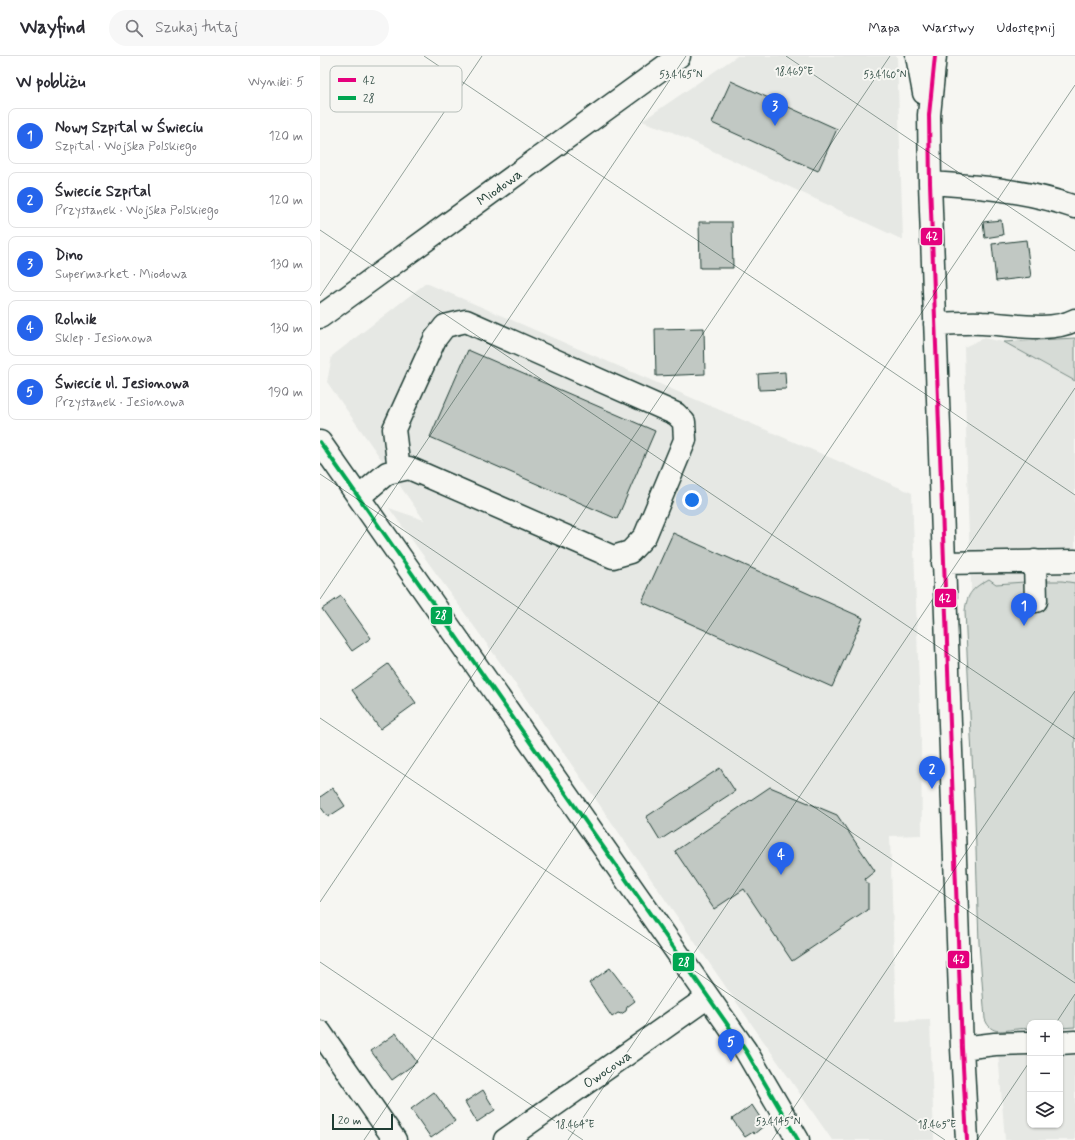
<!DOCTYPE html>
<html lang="pl">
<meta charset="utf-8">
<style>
:root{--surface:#fff;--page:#f7f7f7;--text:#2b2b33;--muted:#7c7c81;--line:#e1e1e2;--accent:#2563eb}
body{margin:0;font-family:Mynerve,sans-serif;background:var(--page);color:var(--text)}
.controls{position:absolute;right:12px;bottom:12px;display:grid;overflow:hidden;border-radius:8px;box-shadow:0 1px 3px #0004}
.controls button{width:36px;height:36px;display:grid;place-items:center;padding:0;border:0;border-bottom:1px solid var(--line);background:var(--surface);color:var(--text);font:20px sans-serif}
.scale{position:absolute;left:12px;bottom:10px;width:61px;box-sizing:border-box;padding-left:4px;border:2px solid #1f3d34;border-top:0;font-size:11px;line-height:14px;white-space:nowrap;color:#1f3d34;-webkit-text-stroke:3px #f6f6f2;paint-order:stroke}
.you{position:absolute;left:372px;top:444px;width:14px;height:14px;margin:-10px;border:3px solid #fff;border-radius:50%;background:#1a73e8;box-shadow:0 0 0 6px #1a73e833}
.badge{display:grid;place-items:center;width:26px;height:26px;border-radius:50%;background:var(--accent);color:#fff;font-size:13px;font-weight:700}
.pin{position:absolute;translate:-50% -33px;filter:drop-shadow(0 1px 2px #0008)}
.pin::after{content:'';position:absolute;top:21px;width:14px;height:12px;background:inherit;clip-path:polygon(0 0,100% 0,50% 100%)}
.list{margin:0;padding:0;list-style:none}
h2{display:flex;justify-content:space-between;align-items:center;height:52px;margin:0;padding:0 16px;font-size:17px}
h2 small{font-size:13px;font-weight:400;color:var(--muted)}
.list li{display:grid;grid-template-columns:26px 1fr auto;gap:12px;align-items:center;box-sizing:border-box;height:56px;margin:0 8px 8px;padding:0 8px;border:1px solid var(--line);border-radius:8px}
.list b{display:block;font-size:15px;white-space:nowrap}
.list p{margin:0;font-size:13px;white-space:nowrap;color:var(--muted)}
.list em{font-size:13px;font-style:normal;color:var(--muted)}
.icon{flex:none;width:22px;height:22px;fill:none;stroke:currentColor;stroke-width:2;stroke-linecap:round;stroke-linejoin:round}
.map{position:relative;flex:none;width:755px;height:1084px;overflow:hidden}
header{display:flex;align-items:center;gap:24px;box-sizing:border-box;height:56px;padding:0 20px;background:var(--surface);border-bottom:1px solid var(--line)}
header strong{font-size:19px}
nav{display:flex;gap:22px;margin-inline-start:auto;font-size:14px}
.search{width:280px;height:36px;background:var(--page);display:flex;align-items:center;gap:10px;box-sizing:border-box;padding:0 14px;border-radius:22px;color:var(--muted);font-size:15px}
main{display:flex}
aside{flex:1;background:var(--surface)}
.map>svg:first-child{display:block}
</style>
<header>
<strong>Wayfind</strong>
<div class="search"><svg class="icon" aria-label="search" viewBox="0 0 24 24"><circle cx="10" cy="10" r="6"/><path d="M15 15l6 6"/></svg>Szukaj tutaj</div>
<nav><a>Mapa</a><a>Warstwy</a><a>Udostępnij</a></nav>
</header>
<main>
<aside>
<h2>W pobliżu<small>Wyniki: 5</small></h2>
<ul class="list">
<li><span class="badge">1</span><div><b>Nowy Szpital w Świeciu</b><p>Szpital · Wojska Polskiego</p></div><em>120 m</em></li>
<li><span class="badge">2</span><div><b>Świecie Szpital</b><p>Przystanek · Wojska Polskiego</p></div><em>120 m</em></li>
<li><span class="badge">3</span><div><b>Dino</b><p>Supermarket · Miodowa</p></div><em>130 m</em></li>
<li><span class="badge">4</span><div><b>Rolnik</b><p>Sklep · Jesionowa</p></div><em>130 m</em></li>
<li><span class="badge">5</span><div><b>Świecie ul. Jesionowa</b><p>Przystanek · Jesionowa</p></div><em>190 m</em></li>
</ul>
</aside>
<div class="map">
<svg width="755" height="1084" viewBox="0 0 755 1084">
<rect width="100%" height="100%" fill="#f6f6f2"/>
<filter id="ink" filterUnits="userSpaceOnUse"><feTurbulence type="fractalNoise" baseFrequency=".025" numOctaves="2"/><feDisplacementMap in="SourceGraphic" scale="8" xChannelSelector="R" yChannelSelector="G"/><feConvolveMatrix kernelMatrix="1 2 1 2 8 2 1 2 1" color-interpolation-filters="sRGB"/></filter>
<g filter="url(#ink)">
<path fill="#e6e8e4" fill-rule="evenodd" d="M417,0H577L583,184L350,75L322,65Z
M106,227L592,437L601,685L602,779L570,780L576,965L610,964L614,1084H512L202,637L69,452L104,464L7,326L12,300Z
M664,282L684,286L755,325V1084H685L676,971L657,685L648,454L644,291ZM710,967H740V1069H710Z"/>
<path fill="#d6dbd6" stroke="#7a8c85" d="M755,282V325L684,286Z
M669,523L676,528L719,525H742L755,527V971L740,972V967H710V972C706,973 701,972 697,973C684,974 671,980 665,963L659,887L655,762L645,555C647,537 653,532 669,523Z"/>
<path fill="#c1c8c3" stroke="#1f3d34" d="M411,25L517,73L498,115L392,67Z
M681,164L683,179L665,182L663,166Z
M379,166H412L413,212H380Z
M706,184L711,221L676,225L672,188Z
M384,272L385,318L336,320L335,273Z
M148,294L335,375L297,463L110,381Z
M465,316L466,333L439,334L438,318Z
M353,477L543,562L512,631L322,546Z
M21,540L51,582L32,595L2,553Z
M68,608L96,647L60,673L32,634Z
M400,712L415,735L340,784L326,761Z
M450,731L517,759L555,815L545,823L548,828V854L472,905L424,833L394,853L355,795Z
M13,732L25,750L8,761L0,750V741Z
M290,912L315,945L307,951L306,955L301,958L298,957L292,961L269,927Z
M76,977L97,1006L72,1024L51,995Z
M163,1034L175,1054L157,1066L145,1046Z
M114,1036L135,1065L111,1082L91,1053Z
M432,1049L445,1069L434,1078L433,1076L425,1081L412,1063Z"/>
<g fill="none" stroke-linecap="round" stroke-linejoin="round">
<defs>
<path id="minor" d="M597,0L604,37
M615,0L609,59L610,127L642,992L647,1084
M610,127C659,130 709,135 755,151
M615,268C631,268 647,266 662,267C690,268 730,277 755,264
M0,386L426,995L478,1084
M39,441L67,417L89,412L293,501L310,496L325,480L365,384L364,366L356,358L146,265L125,270L115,283L74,373L79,414
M715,505L716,545
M623,507L755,505
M0,976L75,1084
M740,987L755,986
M642,992L675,988L710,987
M185,1084L388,941"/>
<path id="major" d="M0,261L359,0"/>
</defs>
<use href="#minor" stroke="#1f3d34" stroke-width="25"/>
<use href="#major" stroke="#1f3d34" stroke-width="25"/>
<use href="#minor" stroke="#f6f6f2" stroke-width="22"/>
<use href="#major" stroke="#f6f6f2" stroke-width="22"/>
<defs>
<path id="bus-1" d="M615,0L609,59L610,127L642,992L647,1084"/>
<path id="bus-2" d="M0,386L426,995L478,1084"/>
</defs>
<use href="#bus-1" stroke="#f6f6f2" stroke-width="7"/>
<use href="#bus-2" stroke="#f6f6f2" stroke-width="7"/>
<use href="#bus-1" stroke="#e5007d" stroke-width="4"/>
<use href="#bus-2" stroke="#00a651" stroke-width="4"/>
</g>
</g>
<path fill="none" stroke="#1f3d34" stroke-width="1" stroke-opacity="0.45" d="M104,0L755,439M466,0L755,195M0,174L755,683M0,240L162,0M0,418L755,927M0,543L366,0M0,662L625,1084M0,846L570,0M0,906L263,1084M736,967L755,938M44,1084L755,29M248,1084L755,332M452,1084L755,635M657,1084L710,1005"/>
<g text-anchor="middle" stroke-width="4" stroke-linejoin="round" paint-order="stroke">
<g font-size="14" fill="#1f3d34" stroke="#f6f6f2">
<text transform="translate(179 131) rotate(-36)" y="5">Miodowa</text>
<text transform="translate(287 1013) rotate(-35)" y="5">Owocowa</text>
</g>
</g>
<rect x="10" y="10" width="132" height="46" rx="6" fill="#f6f6f2" stroke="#b6beb9" stroke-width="1"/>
<rect x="18" y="22" width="18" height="4" fill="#e5007d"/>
<rect x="18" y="40" width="18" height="4" fill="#00a651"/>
<g font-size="11" fill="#1f3d34">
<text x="43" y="28">42</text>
<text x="43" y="46">28</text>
</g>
<g font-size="10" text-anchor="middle" fill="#1f3d34" stroke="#f6f6f2" stroke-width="4" stroke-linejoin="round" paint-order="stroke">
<text x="474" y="19">18.469°E</text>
<text x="361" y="22">53.4165°N</text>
<text x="565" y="22">53.4160°N</text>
<text x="458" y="1069">53.4145°N</text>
<text x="255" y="1072">18.464°E</text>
<text x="617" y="1072">18.465°E</text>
</g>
<g stroke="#f6f6f2" stroke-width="1.5">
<rect x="600" y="171" width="23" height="19" rx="4" fill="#e5007d"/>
<rect x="614" y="532" width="23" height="20" rx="4" fill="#e5007d"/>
<rect x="110" y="550" width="23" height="19" rx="4" fill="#00a651"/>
<rect x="627" y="894" width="23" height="19" rx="4" fill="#e5007d"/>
<rect x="352" y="896" width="23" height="20" rx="4" fill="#00a651"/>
</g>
<g font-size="11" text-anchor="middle" font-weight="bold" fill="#fff">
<text x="612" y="184">42</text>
<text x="625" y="546">42</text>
<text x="121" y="563">28</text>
<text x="639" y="907">42</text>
<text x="364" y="910">28</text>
</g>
</svg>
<div class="controls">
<button>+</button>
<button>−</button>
<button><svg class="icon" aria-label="layers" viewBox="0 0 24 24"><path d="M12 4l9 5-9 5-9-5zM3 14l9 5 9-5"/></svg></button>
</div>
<div class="scale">20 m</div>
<div class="you"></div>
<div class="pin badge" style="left:704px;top:570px">1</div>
<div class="pin badge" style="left:612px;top:733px">2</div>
<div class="pin badge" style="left:455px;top:70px">3</div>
<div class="pin badge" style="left:461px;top:819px">4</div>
<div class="pin badge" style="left:411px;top:1006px">5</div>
</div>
</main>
